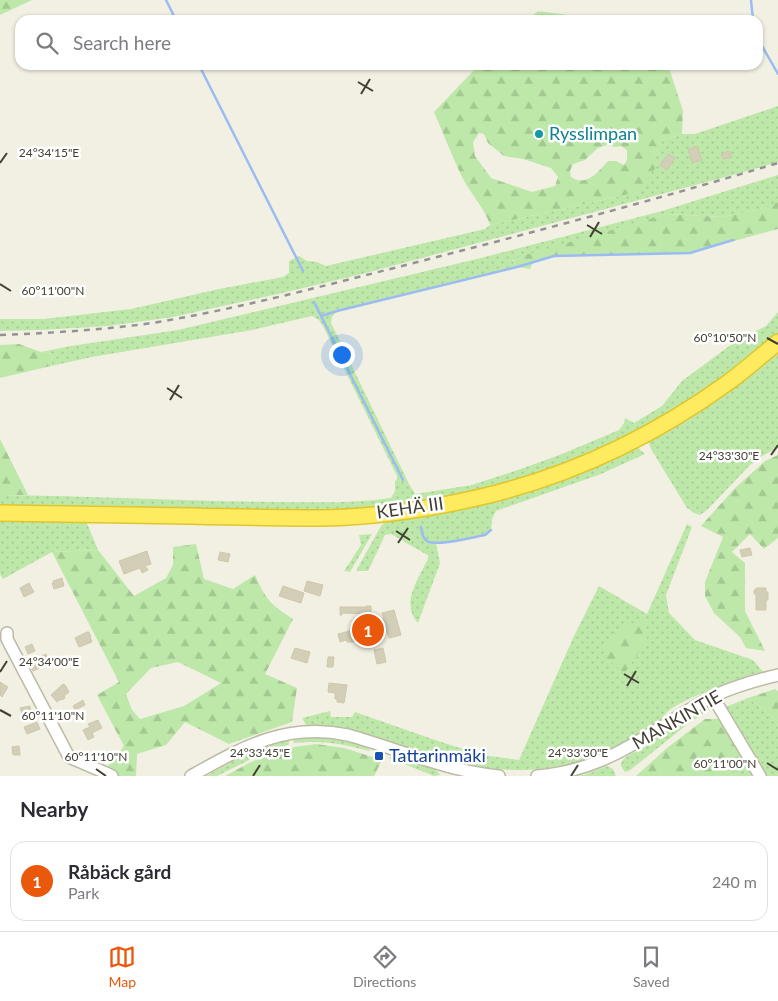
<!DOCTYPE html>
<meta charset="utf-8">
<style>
:root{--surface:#fff;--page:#f2f2f3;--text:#2b2b33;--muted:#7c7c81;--line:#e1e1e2;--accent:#ea580c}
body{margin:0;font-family:Lato,sans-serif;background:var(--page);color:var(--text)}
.you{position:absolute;left:341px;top:354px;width:18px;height:18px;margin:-12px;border:4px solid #fff;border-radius:50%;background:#1a73e8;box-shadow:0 0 0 8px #1a73e833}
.badge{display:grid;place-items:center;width:32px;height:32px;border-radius:50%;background:var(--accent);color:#fff;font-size:16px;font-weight:700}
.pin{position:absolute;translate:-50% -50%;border:2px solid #fff;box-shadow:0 1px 5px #0006}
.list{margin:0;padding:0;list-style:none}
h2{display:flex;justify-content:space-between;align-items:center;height:65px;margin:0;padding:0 20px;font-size:21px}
h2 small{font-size:16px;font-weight:400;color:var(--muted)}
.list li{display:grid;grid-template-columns:32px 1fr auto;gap:15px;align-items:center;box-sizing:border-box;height:80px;margin:0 10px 10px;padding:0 10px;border:1px solid var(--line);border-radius:15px}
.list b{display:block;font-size:19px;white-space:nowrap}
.list p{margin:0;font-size:16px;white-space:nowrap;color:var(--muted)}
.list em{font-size:16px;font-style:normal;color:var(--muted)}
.icon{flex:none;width:28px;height:28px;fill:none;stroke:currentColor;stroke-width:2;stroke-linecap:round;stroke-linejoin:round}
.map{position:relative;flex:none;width:778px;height:776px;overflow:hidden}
.search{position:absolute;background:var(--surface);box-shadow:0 1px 4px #0004;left:15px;right:15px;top:15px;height:55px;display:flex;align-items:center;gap:12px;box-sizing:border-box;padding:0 18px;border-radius:15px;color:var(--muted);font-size:19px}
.sheet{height:155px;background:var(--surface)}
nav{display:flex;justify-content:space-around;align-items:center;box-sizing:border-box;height:70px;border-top:1px solid var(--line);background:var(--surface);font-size:14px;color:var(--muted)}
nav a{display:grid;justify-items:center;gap:2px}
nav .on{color:var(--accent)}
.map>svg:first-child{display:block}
</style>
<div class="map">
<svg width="778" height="776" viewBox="0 0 778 776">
<defs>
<pattern id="grass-dots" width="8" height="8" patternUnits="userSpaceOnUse" patternTransform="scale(1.25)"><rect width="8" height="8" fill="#bee8a9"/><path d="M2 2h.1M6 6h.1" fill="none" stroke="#a4c892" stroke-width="1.8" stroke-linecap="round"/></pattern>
<pattern id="forest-firs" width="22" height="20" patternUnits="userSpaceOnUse" patternTransform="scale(1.25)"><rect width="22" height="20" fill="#bee8a9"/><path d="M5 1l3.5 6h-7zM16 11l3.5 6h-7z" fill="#a4c892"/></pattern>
</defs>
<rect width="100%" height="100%" fill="#f2f0e2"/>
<path fill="url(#grass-dots)" d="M778,106V162L744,172L362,274L278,294L173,317L108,326L42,330L0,331V319H44L131,309L219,289L283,277L289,273V261L299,256L307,261L317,262L326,266L485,229L490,225L638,192L653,157L663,140L682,134H695Z
M778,175V201L773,206L723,217L666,214L512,260L517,267L337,311L332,317L331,323L409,484L415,494L472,485L518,470L562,454L619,430L624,423L625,418L634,423L662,406L682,381L736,341L766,326L778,312V334L769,344L702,394L640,430L569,462L490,489L422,503L359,510L278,512L0,508V495C90,496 180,501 270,502C310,502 351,504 391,498L395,491V481L398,478L323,326L319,320L312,316L252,330L92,357L51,366L53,354L41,352L71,346L178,330L481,258L662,211Z
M778,351V448L764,455L750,465L707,510L700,515L694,513L687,508L651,449L649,444L650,439L728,392L756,370Z
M637,447L645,454L601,474L496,511L492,519L491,530L485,535L436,543L440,563L418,623C399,602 421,576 429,556L391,534L385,535L368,571H356L381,526L387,520L540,487Z
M0,520L86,521L98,550L52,552L3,579L0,574Z
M687,524L692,527L666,595L669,613L695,640L753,660L764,673C733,683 700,691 672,708C666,712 662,719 656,724C645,733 624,745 610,751C550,776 494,775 432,756C403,747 375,736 345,728L332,726L306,725L302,718L330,711L331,717H352L355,712L435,740L482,755L519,760L574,636L599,586L647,614Z
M372,534L350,572L344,571L361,545L359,535Z
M748,698L778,721V776H762L723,708Z
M712,704L713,707L689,723L629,771L625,772L621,766V763C625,755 636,752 643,748C665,734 688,714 712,704Z
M318,737L337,738L351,741L370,750L369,751C342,744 325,740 296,743H294L293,739Z
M289,739V743L288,745L265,752L217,776H206C233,761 259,747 289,739Z
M736,740L758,776H731L733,772V754Z
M389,757C399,759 433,765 438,772C439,773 439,774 440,775L434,776L389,758Z
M607,766L613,769L616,776H577L587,774Z"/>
<path fill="url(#forest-firs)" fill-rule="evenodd" d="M0,0H32L0,15Z
M538,11L605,20H527Z
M479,65H668L683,111L682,134L663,140L653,157L656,167L638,192L490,225C486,210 470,193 462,177C452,156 443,133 434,112ZM479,133L484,134L488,143L504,156L523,159L551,168L558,177L555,186L532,192L491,178L475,156L473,142ZM607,145L615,147L621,146L627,150V160L624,165L616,161H608C599,171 586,188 571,177L570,171L573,164L585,160L598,148Z
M778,201V229L690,253L554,256L533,262L530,269L517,267L512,259L666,214L723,217L772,206Z
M19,344L41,352L53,354L51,366L0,378V345Z
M0,439L28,495H0Z
M778,455V538L764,549L750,534L732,552L745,563V611L765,651L746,648L740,637L714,613L705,596V582L723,537L701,526L735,488L765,461Z
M196,544L204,579L233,589L255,575C266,600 270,604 293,619L265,674L297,688L292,722L229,744L185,722L166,745L137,754L136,776H100L124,746L97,695L119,682L52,552L98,550L134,596L166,578L173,565V547ZM178,662L221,683L184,706L140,719L132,710L126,694L151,668Z
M646,617L647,640L624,674L608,659L605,649L611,636L624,627Z
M775,689L778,691V721L748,698Z
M705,719H719L736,740L733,754V772L731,776H636L667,748Z
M316,744L344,748L382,760L374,776H225L251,762L287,748Z"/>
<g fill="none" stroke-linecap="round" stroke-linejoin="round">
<path stroke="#9bbcf2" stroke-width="2.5" d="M166,0L176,20
M751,0L753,20
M758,39L778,74
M199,65L303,271
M314,302L403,480
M321,316L337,311L517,267L554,256L690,253L733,240
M421,527C422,532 422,538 427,541C435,547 474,537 485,535L491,530"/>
</g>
<path fill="#d3ceb7" stroke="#cec8aa" d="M697,146L702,160L692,163L688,150Z
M729,151L732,157L723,159L721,154Z
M668,154L675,158L667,170L660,165Z
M750,548L752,555L742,557L740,550Z
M147,551L151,564L145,566L146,568H147L148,570L142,573L140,568L124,574L119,561Z
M220,552L230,554L228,562L218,560Z
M62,578L64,586L54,589L52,583H54L53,581Z
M307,581L323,585L320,596L304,591Z
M29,583L34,592L24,597L20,588Z
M283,586L304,593L301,603L279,596Z
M756,588H766V592H768V600H766V610H756V594H754V590H756Z
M366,606H371V614L342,613V615H340V607H366Z
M394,610L401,635L389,638L386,630L353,638L354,642H347L346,640L340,642L338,634L381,623L380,620L384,619L382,613Z
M87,632H89L91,637H90L92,642L79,647L75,638Z
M32,644L35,651L28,654L25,647Z
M295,648L310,652L307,663L291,658Z
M383,648L386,662L377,664L374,650Z
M46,654L50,663L33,671L29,662Z
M328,657H334L333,667H327Z
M0,682L8,687L2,697L0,695Z
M329,683L347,685L344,703L337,702V699H335V693L328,692Z
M63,684L65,685L69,692L64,696L65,698L62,700L61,699L57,702L51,695Z
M83,700L85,705L75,710L73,706Z
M30,706L31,712L22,714L20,708Z
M98,720L102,728L92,733L94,737L88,740L83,730L90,727L88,724Z
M37,722L40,729L27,734L24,727Z
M19,746L20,755H13L12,747Z"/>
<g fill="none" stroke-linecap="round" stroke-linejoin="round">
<defs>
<path id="minor" d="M7,633V639L69,757L106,773L112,776
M713,697L760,776
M191,776C243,747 286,722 348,735C398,749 447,771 499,776
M537,776C586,772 619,754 660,728C674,719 688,710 702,702C725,689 753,681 778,675"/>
<path id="highway" d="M0,513C63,514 126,515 190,516C234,517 278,518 322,518C376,517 436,508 489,495C574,474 655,435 726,384C744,371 761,356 778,342"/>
</defs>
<use href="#minor" stroke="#bdbaa5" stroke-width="14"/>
<use href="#highway" stroke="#e1c52c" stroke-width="18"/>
<use href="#minor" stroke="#fff" stroke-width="11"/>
<use href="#highway" stroke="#ffeb60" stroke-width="15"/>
<path stroke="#939393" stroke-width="2.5" stroke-dasharray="6 6" stroke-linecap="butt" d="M0,335C51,333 102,330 152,323C238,309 322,286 406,265C531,233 655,200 778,163"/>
</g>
<path fill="none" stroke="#434033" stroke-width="2" d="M358,82L373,91M361,94L370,79M0,163L7,153M587,225L602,234M590,237L599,222M0,284L11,291M767,338L778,344M167,388L182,398M170,400L179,385M771,455L778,445M396,531L410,540M398,543L408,528M0,672L7,661M624,674L639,683M627,686L636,671M0,710L11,716M767,763L778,770M96,769L106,776M253,776L260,765M571,776L578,765"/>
<circle fill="#0f9aa8" stroke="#fff" stroke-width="2" cx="539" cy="134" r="5"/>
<rect fill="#1a4fb4" stroke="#fff" stroke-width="2" x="374" y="751" width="10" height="10" rx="2.5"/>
<g text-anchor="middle" stroke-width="5" stroke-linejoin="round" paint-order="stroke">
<g font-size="18" fill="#0d838f" stroke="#fff" text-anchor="start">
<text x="549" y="140">Rysslimpan</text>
</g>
<g font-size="18" fill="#434033" stroke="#fff">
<text transform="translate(410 508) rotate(-8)" y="6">KEHÄ III</text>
<text transform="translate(677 720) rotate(-30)" y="6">MANKINTIE</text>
</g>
<g font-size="18" fill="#164399" stroke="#fff" text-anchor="start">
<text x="389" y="762">Tattarinmäki</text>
</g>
</g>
<g font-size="12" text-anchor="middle" fill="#434033" stroke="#fff" stroke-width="5" stroke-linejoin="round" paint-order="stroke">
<text x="49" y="157">24°34'15"E</text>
<text x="53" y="295">60°11'00"N</text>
<text x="725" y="342">60°10'50"N</text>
<text x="729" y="460">24°33'30"E</text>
<text x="49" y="666">24°34'00"E</text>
<text x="53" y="720">60°11'10"N</text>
<text x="260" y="757">24°33'45"E</text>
<text x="578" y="757">24°33'30"E</text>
<text x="96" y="761">60°11'10"N</text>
<text x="725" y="768">60°11'00"N</text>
</g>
</svg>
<div class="you"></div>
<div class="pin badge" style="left:368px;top:630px">1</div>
<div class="search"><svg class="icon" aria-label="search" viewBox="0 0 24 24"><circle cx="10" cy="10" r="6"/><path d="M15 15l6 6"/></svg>Search here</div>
</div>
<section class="sheet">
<h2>Nearby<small></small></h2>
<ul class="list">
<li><span class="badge">1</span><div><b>Råbäck gård</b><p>Park</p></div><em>240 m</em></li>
</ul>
</section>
<nav>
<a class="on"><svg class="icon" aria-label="map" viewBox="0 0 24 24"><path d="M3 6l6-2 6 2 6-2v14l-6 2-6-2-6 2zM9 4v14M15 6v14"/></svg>Map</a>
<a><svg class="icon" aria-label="directions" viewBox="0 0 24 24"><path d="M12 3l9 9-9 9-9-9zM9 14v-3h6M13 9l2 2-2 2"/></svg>Directions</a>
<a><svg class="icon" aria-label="saved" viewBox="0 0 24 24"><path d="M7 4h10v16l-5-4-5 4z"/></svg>Saved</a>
</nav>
